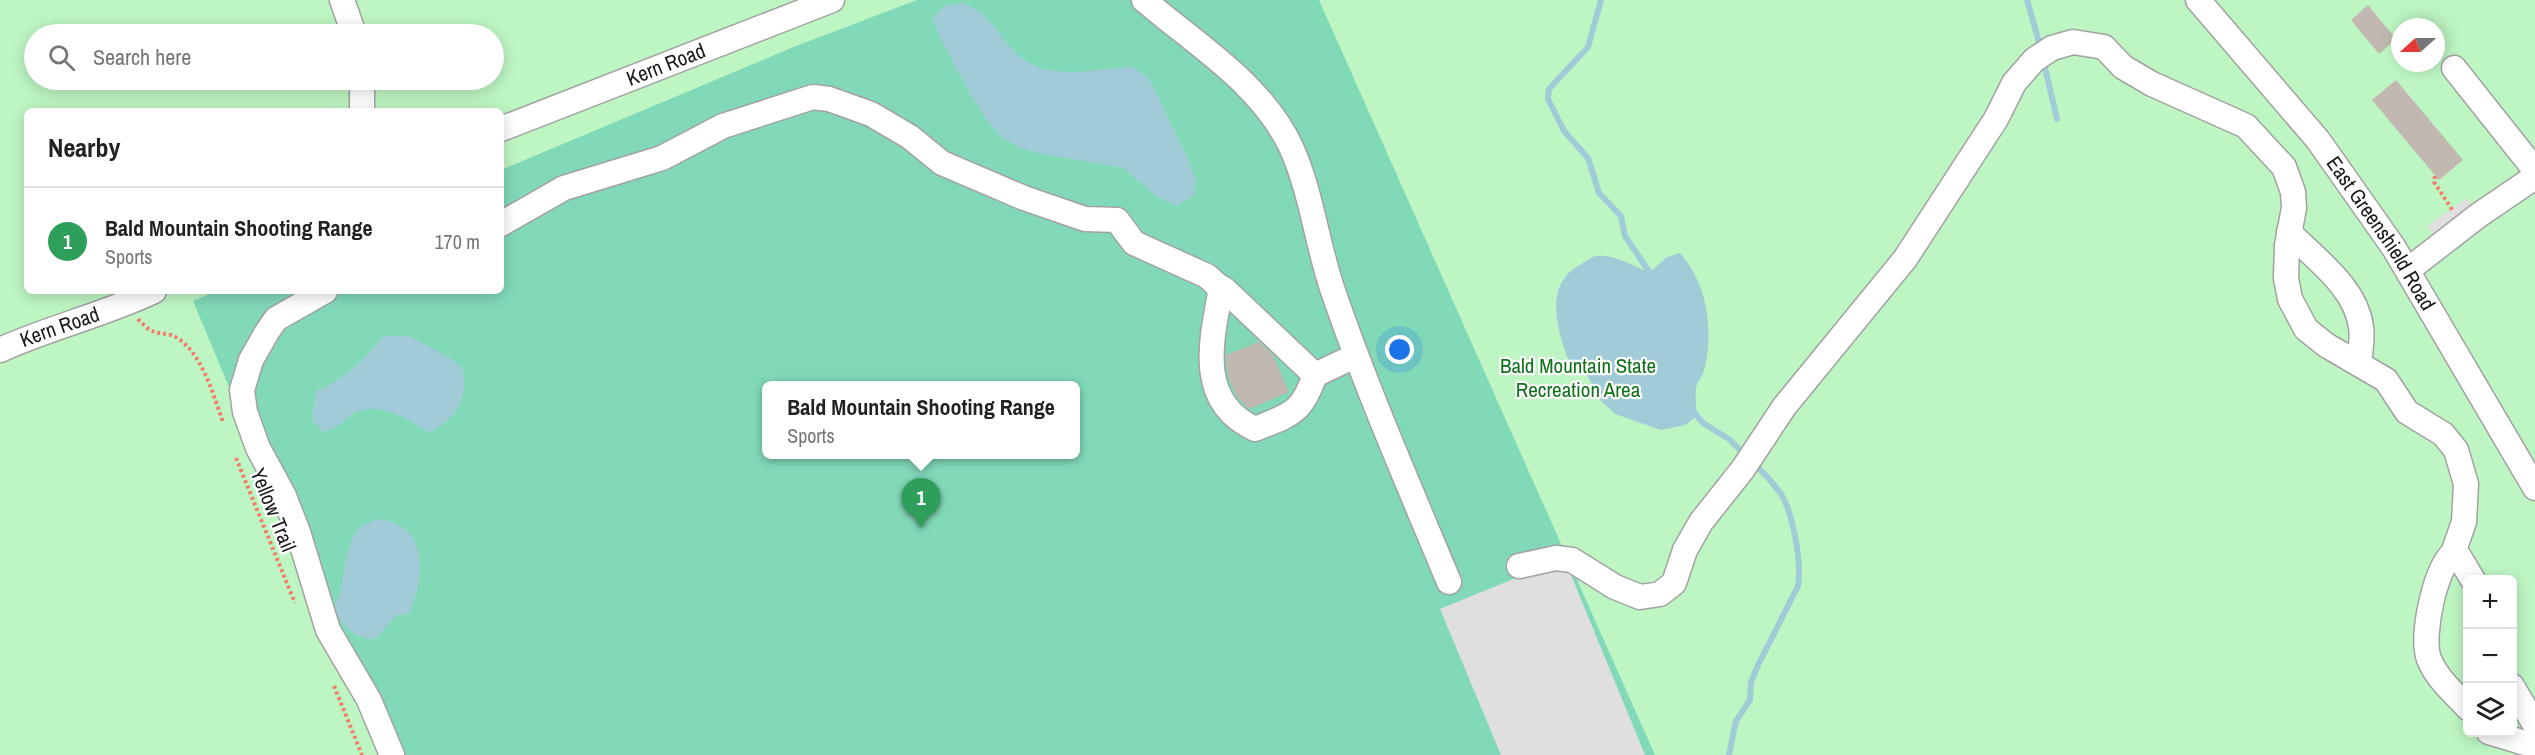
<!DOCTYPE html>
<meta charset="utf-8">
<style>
:root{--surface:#fff;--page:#f6f6f6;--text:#222;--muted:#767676;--line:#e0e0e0;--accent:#bd0c09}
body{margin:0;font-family:"Archivo Narrow",sans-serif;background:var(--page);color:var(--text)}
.controls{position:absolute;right:18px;bottom:18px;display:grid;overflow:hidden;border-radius:9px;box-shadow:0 3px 15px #0003}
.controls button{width:54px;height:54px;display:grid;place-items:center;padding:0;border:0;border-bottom:2px solid var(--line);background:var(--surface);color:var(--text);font:30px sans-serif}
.compass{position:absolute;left:2391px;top:18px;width:54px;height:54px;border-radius:50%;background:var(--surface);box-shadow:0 3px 15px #0003;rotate:249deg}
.you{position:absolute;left:1400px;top:350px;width:21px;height:21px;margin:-15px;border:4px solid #fff;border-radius:50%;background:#1a73e8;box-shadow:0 0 0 9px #1a73e833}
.badge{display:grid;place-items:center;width:39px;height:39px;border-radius:50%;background:var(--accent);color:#fff;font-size:20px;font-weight:700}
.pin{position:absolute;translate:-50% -50px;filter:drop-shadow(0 2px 3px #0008)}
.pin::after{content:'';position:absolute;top:32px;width:21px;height:18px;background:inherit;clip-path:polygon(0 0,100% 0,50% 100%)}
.popup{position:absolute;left:762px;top:381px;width:318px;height:78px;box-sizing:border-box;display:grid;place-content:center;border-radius:9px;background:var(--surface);filter:drop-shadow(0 2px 4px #0005);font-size:20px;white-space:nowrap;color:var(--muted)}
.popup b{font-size:22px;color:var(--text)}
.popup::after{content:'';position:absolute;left:50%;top:100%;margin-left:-12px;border:12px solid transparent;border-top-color:var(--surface)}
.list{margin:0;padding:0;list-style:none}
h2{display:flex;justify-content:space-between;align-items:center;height:78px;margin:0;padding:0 24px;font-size:26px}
h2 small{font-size:20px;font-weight:400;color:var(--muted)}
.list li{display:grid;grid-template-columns:39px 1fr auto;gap:18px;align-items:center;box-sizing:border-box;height:108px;padding:0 24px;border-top:2px solid var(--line)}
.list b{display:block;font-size:22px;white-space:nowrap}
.list p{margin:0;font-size:20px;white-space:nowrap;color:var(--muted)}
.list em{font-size:20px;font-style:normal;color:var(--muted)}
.icon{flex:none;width:33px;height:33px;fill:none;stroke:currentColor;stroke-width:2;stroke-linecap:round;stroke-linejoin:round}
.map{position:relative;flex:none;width:2535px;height:755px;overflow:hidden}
.search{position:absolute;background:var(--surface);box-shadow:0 3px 15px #0003;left:24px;top:24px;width:480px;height:66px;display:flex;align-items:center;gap:15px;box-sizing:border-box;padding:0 21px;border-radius:33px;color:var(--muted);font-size:22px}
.panel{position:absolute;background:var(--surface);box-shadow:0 3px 15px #0003;left:24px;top:108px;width:480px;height:186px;border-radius:9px}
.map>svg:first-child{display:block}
</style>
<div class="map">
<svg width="2535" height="755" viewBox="0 0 2535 755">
<rect width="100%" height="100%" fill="#ece9e1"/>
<path fill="#bef6c3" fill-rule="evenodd" d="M0,0H2535V755H0ZM2400,27H2436V63H2400ZM34,34H494V80H34ZM27,111H501V291H27ZM766,386H1076V454H766ZM2468,580H2512V732H2468Z"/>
<path fill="#81d9b8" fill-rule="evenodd" d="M917,0H1319L1655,755H383L193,301L216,291H501V170L796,46ZM766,386H1076V454H766Z"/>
<path fill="#dfdfdf" d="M2467,198L2479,215L2440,244L2427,226Z
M1564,558L1645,755H1501L1440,609Z"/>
<path fill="#a2cbd8" d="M962,3C989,13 994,29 1012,49C1042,85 1093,68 1133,67L1150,80L1188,159L1196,178L1194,196L1176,206L1158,197L1123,168L1038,153L1018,147L1003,138L991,126L973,99L943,44L932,17L946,5Z
M1680,253C1708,284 1714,332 1704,371C1702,377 1697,382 1696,388C1695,397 1696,407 1697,416L1685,425L1661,430L1615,414L1601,401L1581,364L1568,359C1556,326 1544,284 1581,264C1586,261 1592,256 1597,256C1617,254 1632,267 1650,272L1667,257Z
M384,336H409L450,358L463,369C468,401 456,418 429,433C408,418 373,398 350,416C337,426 339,428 322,432L312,419L316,391C346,379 363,360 384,336Z
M379,519C430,526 425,577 409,614L396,615L376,639C354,639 341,626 334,607C347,586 342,541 361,527C366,523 374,521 379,519Z"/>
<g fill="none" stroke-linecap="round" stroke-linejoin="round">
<path stroke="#a2cbd8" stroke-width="6" d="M1601,0L1588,47L1549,89L1548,99L1564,131L1588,158L1599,193L1621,216L1625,236L1650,273V280
M2027,0L2041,49
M2043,59L2057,119
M1694,412L1703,423L1729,439L1745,455
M1729,755L1736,721L1750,700L1751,682L1758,665L1798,586C1802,563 1793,513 1781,494C1773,483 1762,471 1752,462"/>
</g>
<path fill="#c0b8b1" d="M2368,5L2396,39L2379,54L2351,20Z
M2396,80L2463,160L2439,180L2372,100Z
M1259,342L1273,355L1289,392L1249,409L1237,397L1228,377L1226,355Z"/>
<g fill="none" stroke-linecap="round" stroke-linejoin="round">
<defs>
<g id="minor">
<path d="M342,0L354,34"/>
<path d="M1144,0C1195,44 1261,83 1291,147C1311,190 1317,245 1333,291C1367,390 1409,486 1449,582"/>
<path id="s1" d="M2198,0L2318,140L2394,248L2535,488"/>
<path d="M2454,68L2535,170"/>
<path d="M362,80V111"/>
<path id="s2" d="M501,129L832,0"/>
<path d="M501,224L564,188L662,158L723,126L813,97L829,99L871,114L910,137L942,163L1024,198L1085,219L1117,220L1134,243L1207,276L1218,286"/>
<path d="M2289,232C2315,259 2356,287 2361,327C2363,338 2360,352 2359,364"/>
<path d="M2408,270L2479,215L2535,177"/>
<path d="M325,291L276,319L267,332L251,360L242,390L245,412L258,448L284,496L298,532L328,630L369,700L392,755"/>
<path id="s3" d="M0,350C50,327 104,315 154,291"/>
<path d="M1315,375C1301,414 1292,414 1255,429C1198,403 1210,345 1220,294L1218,286L1224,289L1315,375L1355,356"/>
<path d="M1519,566L1556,558L1572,560L1615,587L1640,597L1660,594L1674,583L1685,550L1701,522L1743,469L1784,407L1905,259L1996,119L2014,83L2034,60L2052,48L2073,42L2104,47L2123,67L2152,84L2246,126L2284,167L2293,192L2294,208L2287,245L2286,278L2290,299L2306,329L2326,345L2386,380L2407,412L2443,434L2456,450L2466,484L2464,522L2453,553"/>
<path d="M2512,686L2535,725"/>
<path d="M2468,708C2454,693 2434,676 2428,656C2422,632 2435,569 2453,553L2458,555L2473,580"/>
<path d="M2489,732L2535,746"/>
</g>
</defs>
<use href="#minor" stroke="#a2a2a2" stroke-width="27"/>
<path stroke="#f37c6b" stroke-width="4" stroke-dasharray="3 3" stroke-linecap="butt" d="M2435,176L2434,182L2453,211
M138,319C157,341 162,328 179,339C203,356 214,397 223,422
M236,458L295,603
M334,686L362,755"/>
<use href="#minor" stroke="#fff" stroke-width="24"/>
</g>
<g text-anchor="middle" stroke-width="4.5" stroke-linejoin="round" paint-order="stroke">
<g font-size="21" fill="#1b1b1b" stroke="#fff">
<text dy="7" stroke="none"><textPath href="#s2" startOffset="177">Kern Road</textPath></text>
<text dy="7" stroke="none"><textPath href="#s1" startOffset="297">East Greenshield Road</textPath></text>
<text dy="7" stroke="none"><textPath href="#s3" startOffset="64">Kern Road</textPath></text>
<text transform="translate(273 510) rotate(68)" y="7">Yellow Trail</text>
</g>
<g font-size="21" fill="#10721a" stroke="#fff">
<text x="1578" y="373">Bald Mountain State<tspan x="1578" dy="24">Recreation Area</tspan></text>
</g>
</g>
</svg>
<div class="controls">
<button>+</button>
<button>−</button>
<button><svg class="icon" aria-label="layers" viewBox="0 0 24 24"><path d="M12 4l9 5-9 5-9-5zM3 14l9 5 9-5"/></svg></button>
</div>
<svg class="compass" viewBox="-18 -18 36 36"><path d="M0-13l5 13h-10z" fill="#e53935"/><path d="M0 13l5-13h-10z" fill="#767676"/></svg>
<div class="you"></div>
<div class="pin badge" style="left:921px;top:528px;background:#2e9e5b">1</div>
<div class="popup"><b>Bald Mountain Shooting Range</b>Sports</div>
<div class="search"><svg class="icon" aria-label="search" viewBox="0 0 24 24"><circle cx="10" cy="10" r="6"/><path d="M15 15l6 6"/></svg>Search here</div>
<section class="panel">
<h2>Nearby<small></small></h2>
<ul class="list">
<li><span class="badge" style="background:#2e9e5b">1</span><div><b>Bald Mountain Shooting Range</b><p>Sports</p></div><em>170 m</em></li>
</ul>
</section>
</div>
